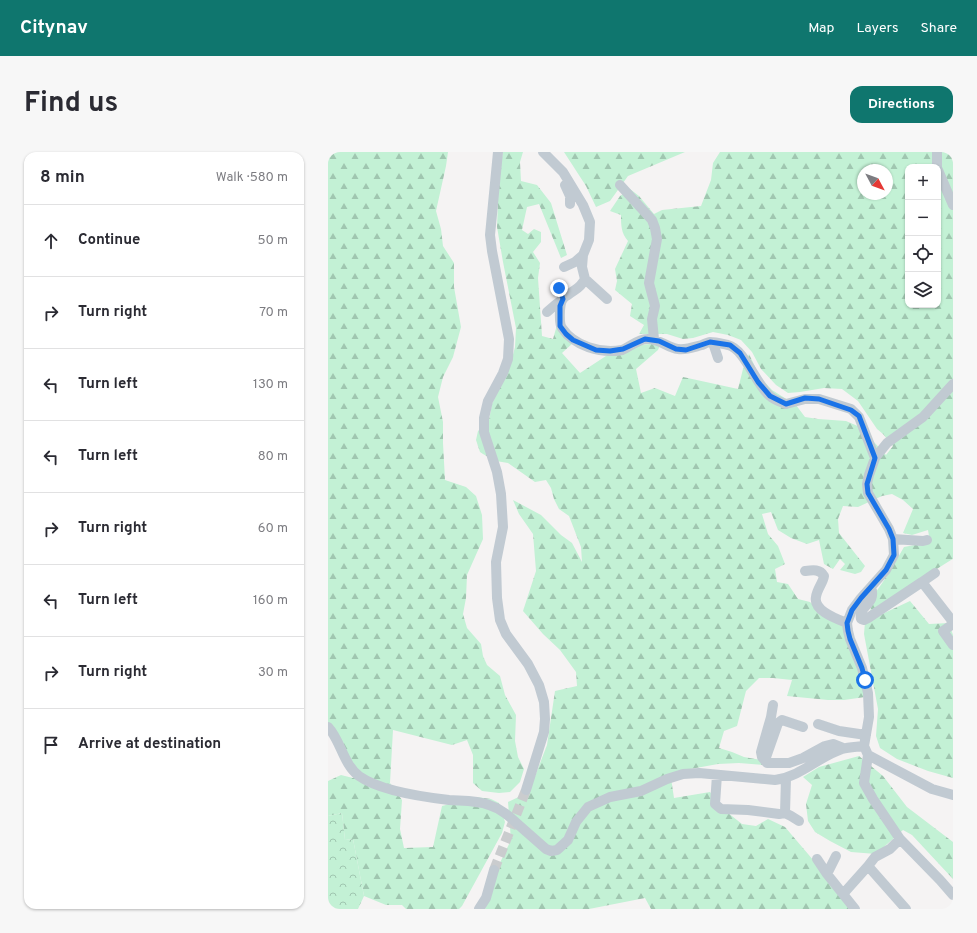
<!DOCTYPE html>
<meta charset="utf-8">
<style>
:root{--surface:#fff;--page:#f7f7f7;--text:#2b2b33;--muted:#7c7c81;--line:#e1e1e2;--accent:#0f766e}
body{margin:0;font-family:Overpass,sans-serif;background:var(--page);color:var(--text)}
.controls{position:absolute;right:12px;top:12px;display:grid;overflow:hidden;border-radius:8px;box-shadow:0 1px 3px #0004}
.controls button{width:36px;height:36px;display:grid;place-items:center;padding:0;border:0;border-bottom:1px solid var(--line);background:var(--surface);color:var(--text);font:20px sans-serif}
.compass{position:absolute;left:529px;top:12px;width:36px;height:36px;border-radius:50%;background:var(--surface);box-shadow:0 1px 3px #0004;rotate:131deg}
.stop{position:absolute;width:12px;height:12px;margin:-9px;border:3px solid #1a73e8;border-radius:50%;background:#fff}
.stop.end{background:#1a73e8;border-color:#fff;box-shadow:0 1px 4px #0008}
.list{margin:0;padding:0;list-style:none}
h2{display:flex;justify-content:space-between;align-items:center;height:52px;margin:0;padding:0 16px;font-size:17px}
h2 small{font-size:13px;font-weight:400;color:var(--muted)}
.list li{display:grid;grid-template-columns:26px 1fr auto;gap:12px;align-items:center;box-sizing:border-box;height:72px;padding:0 16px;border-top:1px solid var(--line)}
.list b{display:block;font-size:15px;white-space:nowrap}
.list em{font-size:13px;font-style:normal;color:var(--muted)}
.icon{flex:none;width:22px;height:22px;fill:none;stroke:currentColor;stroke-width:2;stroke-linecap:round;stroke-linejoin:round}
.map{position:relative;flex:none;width:625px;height:757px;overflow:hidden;border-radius:12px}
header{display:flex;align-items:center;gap:24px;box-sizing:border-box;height:56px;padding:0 20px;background:var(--accent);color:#fff}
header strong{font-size:19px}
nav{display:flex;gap:22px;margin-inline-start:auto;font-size:14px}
.intro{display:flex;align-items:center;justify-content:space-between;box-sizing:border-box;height:96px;padding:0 24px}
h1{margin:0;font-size:28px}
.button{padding:10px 18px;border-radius:12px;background:var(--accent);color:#fff;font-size:14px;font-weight:700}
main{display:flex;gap:24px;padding:0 24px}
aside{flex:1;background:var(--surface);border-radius:12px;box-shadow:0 1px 3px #0004}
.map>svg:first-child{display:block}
</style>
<header>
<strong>Citynav</strong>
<nav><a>Map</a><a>Layers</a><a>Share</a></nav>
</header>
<div class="intro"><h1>Find us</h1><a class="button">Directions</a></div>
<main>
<aside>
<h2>8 min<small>Walk · 580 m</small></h2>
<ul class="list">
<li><svg class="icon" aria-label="ahead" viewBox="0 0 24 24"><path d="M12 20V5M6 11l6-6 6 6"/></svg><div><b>Continue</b></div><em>50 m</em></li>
<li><svg class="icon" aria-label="right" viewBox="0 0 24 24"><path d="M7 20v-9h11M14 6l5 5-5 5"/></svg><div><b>Turn right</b></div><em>70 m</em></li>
<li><svg class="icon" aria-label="left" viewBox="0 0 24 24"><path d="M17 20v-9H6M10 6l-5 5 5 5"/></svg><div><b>Turn left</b></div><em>130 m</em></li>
<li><svg class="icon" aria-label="left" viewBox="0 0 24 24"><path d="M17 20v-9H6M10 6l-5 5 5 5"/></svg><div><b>Turn left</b></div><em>80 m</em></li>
<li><svg class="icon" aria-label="right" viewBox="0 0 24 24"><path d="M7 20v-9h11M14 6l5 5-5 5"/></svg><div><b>Turn right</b></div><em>60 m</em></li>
<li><svg class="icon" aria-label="left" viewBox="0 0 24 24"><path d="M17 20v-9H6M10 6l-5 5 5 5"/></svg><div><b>Turn left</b></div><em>160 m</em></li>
<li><svg class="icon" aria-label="right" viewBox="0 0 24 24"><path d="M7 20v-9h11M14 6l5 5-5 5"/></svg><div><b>Turn right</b></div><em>30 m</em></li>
<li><svg class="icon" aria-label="arrive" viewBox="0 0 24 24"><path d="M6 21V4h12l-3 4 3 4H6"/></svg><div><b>Arrive at destination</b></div></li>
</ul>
</aside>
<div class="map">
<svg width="625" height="757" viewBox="0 0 625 757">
<defs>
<pattern id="forest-firs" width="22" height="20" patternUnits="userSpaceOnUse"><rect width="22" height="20" fill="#c3f1d5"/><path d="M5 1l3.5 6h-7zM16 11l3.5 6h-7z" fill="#a0c6b0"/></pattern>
<pattern id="park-crowns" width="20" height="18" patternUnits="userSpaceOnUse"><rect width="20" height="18" fill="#c3f1d5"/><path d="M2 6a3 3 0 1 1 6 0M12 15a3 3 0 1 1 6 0" fill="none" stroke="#a0c6b0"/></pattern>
</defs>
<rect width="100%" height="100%" fill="#f5f3f3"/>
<path fill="url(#forest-firs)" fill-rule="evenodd" d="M0,0H120L118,14L108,59L113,77L115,94L126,111V135L133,175L125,205L115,225L110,245L115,270V291L117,328L138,335L148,344L154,363L155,387L139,423L138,446L135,462L139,476L153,492L155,504L159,513L172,524L177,543L188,563L187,589L190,605L196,617L192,630L182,640L171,641L154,639L145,631V603L139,588L124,593L65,578L62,631L74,648L72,677L76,696L105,695L114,654L149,645L163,647L171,651L177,670L174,681L134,754L131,757H78L74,753H58L36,744L25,687L17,688L14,661L0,664V629L13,623L25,626L31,620L0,574Z
M175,0H195L192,10L193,29L209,33L223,51L239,103L233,106L211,52L199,55L194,78L200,82L206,77L213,80V90L205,100L212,111L210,126L214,184L225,187L229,173L245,191L234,201L252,221L281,202L308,193L323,192L332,193L330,198L308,217L313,241L327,236L347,244L355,225L410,237L415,217L421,202L432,225L444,238L468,253L477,265L490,267L518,269L532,275L558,303L565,294L555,282L549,277L530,249L514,237L496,236L472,240L460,241L448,233L433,217L424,200L413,188L400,183L385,180L365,186L355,187L339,182H311L316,173L302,164L304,152L287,138L289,129L287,117L300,89C293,81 293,73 293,63L282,59L292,44L302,37L311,44L326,62L334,58L373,54L383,28L385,11L392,0H625V407L623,408L542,459L548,440L561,421L576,395L602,390L600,378L584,383L575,381L585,357L575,348L564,342L554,344L530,355L515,354L510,367L511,381L537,414L533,420L527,422L512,418L517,412L512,407L505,417L496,412L491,388L479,392L463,386L450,378L443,360L434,362L440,382L450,394L457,412L447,417L449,430L460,432L470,447L482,450L499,466L524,475L537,545L516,548H500L459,544L464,528L445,526H431L418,539L409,574L396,579L391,596L404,600L416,605L450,611L436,613L411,611L390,612L357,618L343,626L346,646L382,640L395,657L414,672L428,674L440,667L457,675L486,709L521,757H323L317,746L261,757H157L168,719L183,688L180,650L201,640L219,593L227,539L249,534L248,520L232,498L215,482L195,459L208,419L205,382L191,362L185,348L213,363L233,383L244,391L254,410L253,395L241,364L231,357L226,347L223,336L218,328L207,330L180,311L168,309L155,302L152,300L148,288L150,279L161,268L164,252L182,214L187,195L188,176L175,110L169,75L171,22ZM580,15H610V153H580ZM535,18H559V42H535Z
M236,0H357L300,24L282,49L268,55L258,34Z
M582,449L601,472L621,471L625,483V626L600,619L569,607L552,596L548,584L550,557L536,482L537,470Z
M531,604L555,624L579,655L625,690V727L584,683L575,678L548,702L523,700L502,689L487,680L480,669L478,652L484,633L475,625L491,615Z"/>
<path fill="url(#park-crowns)" d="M14,661L17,688L25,687L36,744L30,757H0V664Z"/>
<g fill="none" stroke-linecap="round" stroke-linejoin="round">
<path stroke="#caccce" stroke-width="10" stroke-dasharray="10 5" stroke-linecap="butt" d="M166,718L198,638"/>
<path stroke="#c1cad2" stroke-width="10" d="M170,0L162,83L164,99L181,187L180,207L175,221L160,249L156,266V280L169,320L173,342L175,375L168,410L169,446L172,468L178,482L200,512L211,533L216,550L217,567L216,580L198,638
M215,0L235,20L255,53L262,70L261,88L255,103L254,115L257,127C252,137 247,137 240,143C238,144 236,145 235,147C231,152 231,172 234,176C246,194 273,202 294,198C302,195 310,187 319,187C331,186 339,196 350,197C359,198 366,195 374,193C376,192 380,190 382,190C388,190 395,192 400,193C417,197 428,233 442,244C446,248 453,250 458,252L477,247H491L523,257L531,265L547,306
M609,0V15
M610,18L625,53
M237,33L242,44V52
M292,33L324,68L327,76L329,87L321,131L327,154L324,167L326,187
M236,115L247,110L255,103
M257,127L279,147
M219,160L226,154L235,147L231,136
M385,191L390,206
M625,232L595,265L559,291L547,306L541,323L539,332L540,341L561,377L565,387L566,403L558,418L533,446L524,458L519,471L520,479L522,487L534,516L537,528L540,541L541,565L536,594L540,603L604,637L625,643
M565,387L595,389L599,388
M477,419C485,418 492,417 496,424C495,431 489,437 488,445C485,459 509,467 519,471
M594,430L607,421
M543,435C549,453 530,453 533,467L536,468L540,466L594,430L625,470
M625,472L615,479L625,493
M445,553L443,565L433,600L434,605L439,611H461L475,606L497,594L505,592L515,596
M490,572L511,579L538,583
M0,575C13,589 15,612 31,624C52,639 95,645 121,648C134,649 148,648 161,653C174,657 183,666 193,675C201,682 210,690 218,697L223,699L229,698L240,688L248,670L260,655L282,645L313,639L339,627L355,622L371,621L447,628C474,624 490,605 514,597C521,595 529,595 536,594
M540,603L536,631L545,647L572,687
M437,608L450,571L454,568L475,575
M389,623L387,652L393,657L420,658L451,662L457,661L463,664L471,669
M457,661L458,626
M489,707L499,722L527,757
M499,722L508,704
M515,742L540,714
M151,757L158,746L166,718
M578,757L540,714L547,705L562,697L572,687L612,728L625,743"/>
</g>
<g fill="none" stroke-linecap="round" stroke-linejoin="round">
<path stroke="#1a73e8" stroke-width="5" d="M231,136L235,147L232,154V174L238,182L245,188L268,198L282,199L295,197L317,187L331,189L348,197L358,198L382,190L402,193L412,201L430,230L442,244L458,252L477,246L491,247L523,258L531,264L547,306L539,332L540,341L561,377L565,387L566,403L558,418L533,446L524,458L519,471L520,479L522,487L534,516L537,528"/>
</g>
</svg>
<div class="controls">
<button>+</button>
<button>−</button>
<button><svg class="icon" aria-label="locate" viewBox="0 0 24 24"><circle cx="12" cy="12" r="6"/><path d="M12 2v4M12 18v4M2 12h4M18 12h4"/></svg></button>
<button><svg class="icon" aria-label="layers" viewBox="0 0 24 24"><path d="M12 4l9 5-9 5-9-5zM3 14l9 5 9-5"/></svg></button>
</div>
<svg class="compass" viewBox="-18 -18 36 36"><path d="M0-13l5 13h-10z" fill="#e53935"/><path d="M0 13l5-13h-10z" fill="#7c7c81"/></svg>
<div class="stop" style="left:537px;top:528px"></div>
<div class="stop end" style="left:231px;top:136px"></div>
</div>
</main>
